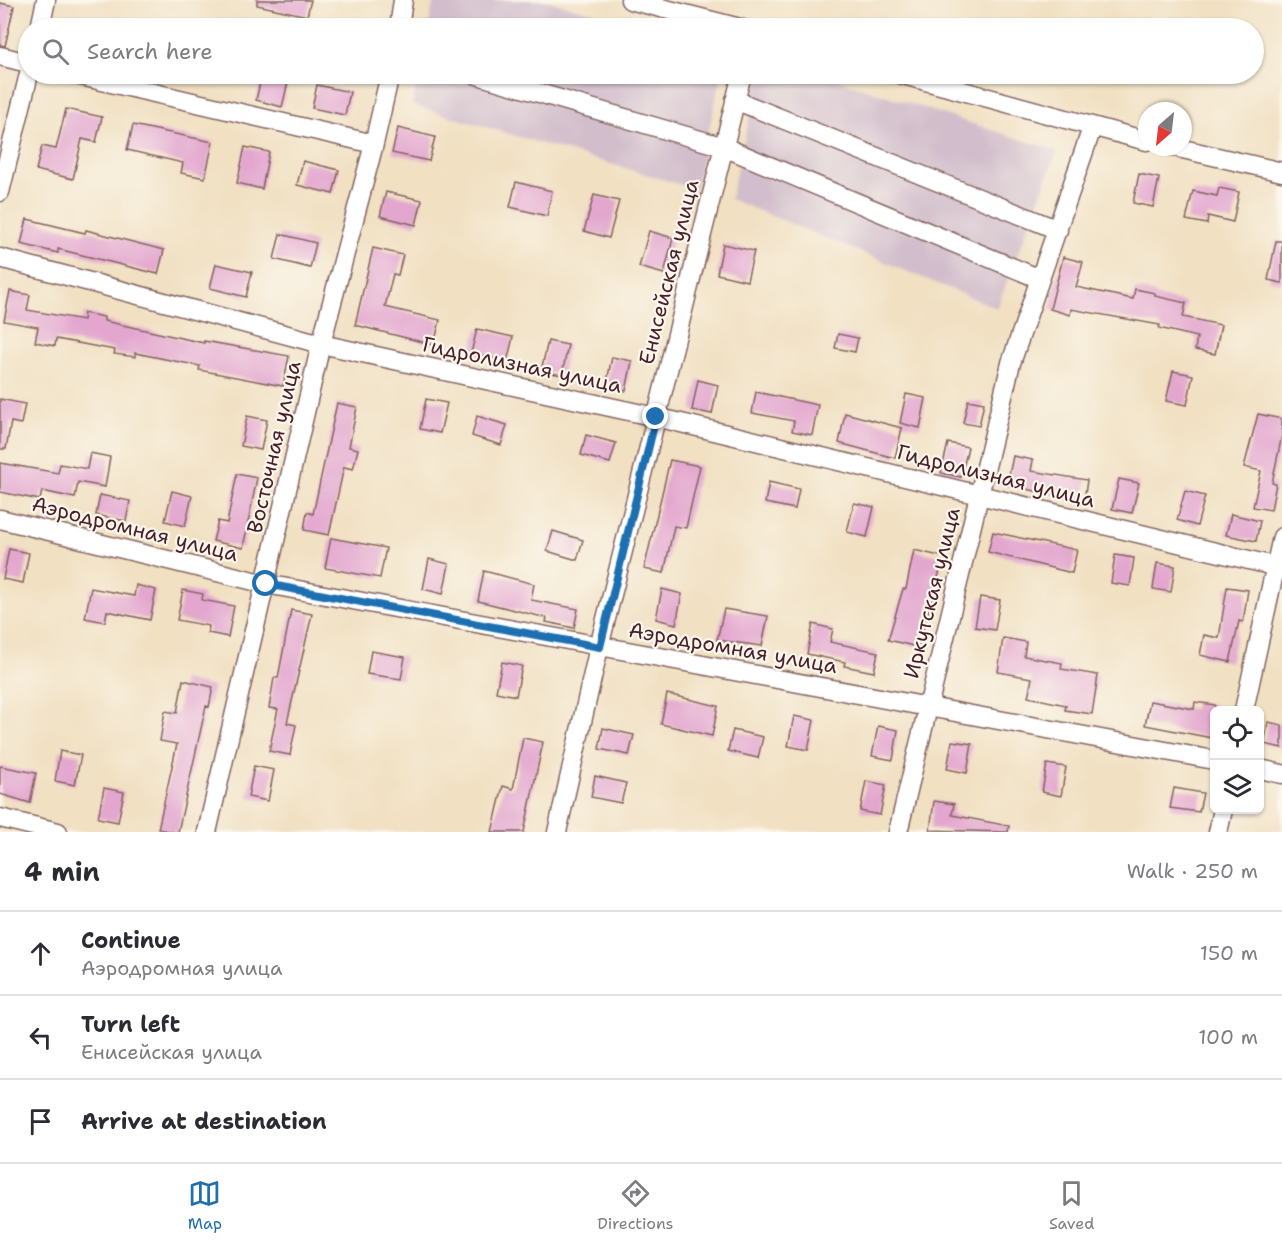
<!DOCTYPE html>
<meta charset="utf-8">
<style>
:root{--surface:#fff;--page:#f7f7f7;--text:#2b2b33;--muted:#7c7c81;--line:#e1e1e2;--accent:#1f6fb2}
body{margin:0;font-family:"Shantell Sans",sans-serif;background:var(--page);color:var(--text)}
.controls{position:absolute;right:18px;bottom:18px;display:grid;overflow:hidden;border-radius:9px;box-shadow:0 2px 4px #0004}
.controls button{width:54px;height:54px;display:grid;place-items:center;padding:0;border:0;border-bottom:2px solid var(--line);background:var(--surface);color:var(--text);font:30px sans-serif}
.compass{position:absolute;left:1138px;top:102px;width:54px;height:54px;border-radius:50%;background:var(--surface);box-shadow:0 2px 4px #0004;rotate:208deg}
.stop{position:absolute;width:18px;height:18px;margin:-14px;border:4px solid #1f6fb2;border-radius:50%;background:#fff}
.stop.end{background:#1f6fb2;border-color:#fff;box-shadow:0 2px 6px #0008}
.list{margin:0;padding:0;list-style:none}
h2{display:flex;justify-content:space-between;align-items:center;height:78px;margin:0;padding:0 24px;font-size:26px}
h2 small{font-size:20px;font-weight:400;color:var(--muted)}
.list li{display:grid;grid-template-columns:39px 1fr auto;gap:18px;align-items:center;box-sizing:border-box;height:84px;padding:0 24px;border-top:2px solid var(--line)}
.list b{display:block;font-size:22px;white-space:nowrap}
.list p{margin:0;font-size:20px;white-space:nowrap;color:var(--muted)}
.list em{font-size:20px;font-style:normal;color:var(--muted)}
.icon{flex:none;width:33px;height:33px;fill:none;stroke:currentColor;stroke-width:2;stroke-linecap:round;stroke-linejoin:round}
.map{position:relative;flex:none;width:1282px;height:832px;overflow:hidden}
.search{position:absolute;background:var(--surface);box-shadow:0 2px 4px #0004;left:18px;right:18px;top:18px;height:66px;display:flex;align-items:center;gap:15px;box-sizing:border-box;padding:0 21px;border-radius:33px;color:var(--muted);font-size:22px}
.sheet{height:330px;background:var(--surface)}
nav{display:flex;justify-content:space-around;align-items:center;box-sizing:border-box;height:84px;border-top:2px solid var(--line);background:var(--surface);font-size:16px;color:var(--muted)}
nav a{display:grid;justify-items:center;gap:3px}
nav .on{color:var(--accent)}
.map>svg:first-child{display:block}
</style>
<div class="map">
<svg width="1282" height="832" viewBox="0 0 1282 832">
<rect width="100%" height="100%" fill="#fbf7ec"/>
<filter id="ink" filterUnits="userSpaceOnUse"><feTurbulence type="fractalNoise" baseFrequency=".0167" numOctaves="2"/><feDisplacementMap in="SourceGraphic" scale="12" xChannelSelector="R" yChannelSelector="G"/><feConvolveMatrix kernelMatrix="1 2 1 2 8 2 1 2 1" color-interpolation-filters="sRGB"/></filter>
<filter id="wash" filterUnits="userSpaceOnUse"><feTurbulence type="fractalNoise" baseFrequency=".008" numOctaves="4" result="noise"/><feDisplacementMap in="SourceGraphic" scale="24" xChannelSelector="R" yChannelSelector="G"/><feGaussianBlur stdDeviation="1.35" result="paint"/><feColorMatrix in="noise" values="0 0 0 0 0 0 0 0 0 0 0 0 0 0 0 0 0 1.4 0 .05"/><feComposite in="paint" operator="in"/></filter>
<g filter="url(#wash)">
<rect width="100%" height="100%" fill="#f1e0c2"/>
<path fill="#d1bdcb" d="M434,0H544L654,28H428Z
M419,74H722L695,189L412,105Z
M760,74H819L1057,151L997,308L730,199Z"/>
<g id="blocks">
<path fill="#e3a7cf" d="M257,0H311L307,16L257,5Z
M0,3L14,6L5,46L0,45Z
M262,74H290L282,107L256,100Z
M317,85L350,92L345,115L312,108Z
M66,109L102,117L96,142L82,139L73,179L36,170L42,146L56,149Z
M133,125L213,142L205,178L181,173L183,163L127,150Z
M398,128L435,137L429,161L392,153Z
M245,147L269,152L262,189L237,183Z
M303,161L339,170L333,194L297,185Z
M1139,174L1159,178L1153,207L1133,203Z
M516,182L552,191L547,216L510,207Z
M1219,188L1239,192L1233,222L1208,216L1207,224L1186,220L1193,191L1217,196Z
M386,192L422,200L416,225L380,216Z
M594,195L619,201L609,238L584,231Z
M27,219L85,233L86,230L164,250L158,274L58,249V253L21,244Z
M649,231L673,238L664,274L639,267Z
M280,234L316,243L310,268L274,259Z
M1276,241H1282V283L1268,280Z
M723,244L754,251L747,281L717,274Z
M373,248L403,255L398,275L393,274L385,307L440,320L434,345L355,325Z
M1063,257L1083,262L1076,287L1133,299L1135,289L1155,293V296L1186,303L1183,317L1221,325L1215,354L1195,350L1197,337L1159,328L1160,325L1071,309L1070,315L1050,309Z
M216,264L252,272L246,297L210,288Z
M10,291L30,295L27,310L83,320L84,313L104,317V321L204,343V341L289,356L283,386L199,370L200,366L135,353V357L114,354L115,350L56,339L55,346L35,342L38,327L4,321Z
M477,329L513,337L507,362L471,353Z
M838,334L858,338L855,352L835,348Z
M548,341L568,345L562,375L541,371Z
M612,357L632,361L626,391L606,386Z
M1173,371L1193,375L1187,405L1166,401Z
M698,380L718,385L712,414L692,410Z
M756,392L818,405L812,435L792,431L794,421L752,413Z
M906,394L926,398L920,428L900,423Z
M0,399L25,404L21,424L11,422L6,449H0Z
M426,399L447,403L440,433L420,429Z
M968,400L984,403L979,426L963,423Z
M337,403L357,407L349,447L358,449L353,469L344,467L329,535L304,530L307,512L313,514Z
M845,413L902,428L895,458L839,443Z
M1258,414L1282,419V435L1272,483L1276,484L1271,510L1253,507L1261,471L1244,467Z
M247,416L267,420L261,450L241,446Z
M477,416L507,425L501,445L472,436Z
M586,435L616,443L610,463L581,455Z
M948,443L968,447L961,477L941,473Z
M90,453L110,457L105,487L78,482L75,498L42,491L40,500L0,492V463L58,473L60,464L87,469Z
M1013,456L1033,460L1031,471L1087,480L1084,501L1007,485Z
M670,460L700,466L686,528L674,526L664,573L644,569Z
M237,474L257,478L243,548L213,541L218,521L227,523Z
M1119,479L1139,483L1132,513L1112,509Z
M769,482L799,489L795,509L765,503Z
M172,491L192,496L185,526L165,521Z
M1185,491L1205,496L1197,526L1177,520Z
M100,495L130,501L126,521L96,515Z
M854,503L874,507L867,537L847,532Z
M1231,514L1260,521L1256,541L1226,535Z
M553,531L583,540L577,560L547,551Z
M993,532L1077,550L1072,573L988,552Z
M331,538L386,548L380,578L325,568Z
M9,549L29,553L23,583L3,579Z
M914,550L944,557L918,647L888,640L903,589H906Z
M1115,555L1134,558L1130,586L1111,583Z
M429,559L449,564L443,594L423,589Z
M1157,563L1175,566L1171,592L1153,589Z
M484,571L534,584L531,600L578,609L574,628L546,622L547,618L478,601Z
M136,585L156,590L150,620L107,611L105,622L85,618L91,588L134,596Z
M1227,587L1248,590L1243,622L1239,621L1230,662L1200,655L1204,635L1219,638Z
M662,589L682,594L676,624L656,619Z
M183,590L203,594L202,600L234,606L228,637L208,633L209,626L177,620Z
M980,597L1000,600L995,630L975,627Z
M724,609L768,616L762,646L717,640Z
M291,610L312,614L287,723L296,725L290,755L269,751L278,709L269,708L274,678H278Z
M813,624L833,629L830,642L878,652L874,672L844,666L845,662L807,654Z
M1003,638L1026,642L1024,656L1062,663L1061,669L1098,675L1092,714L1065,710L1066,705L1028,697L1032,678L998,672Z
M371,651L405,657L401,679L367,674Z
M502,662L522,666L516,696L496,692Z
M183,680L213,687L209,707L206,706L178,832H174L158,829L177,744L160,741L165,711L177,713Z
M667,694L718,706L712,736L661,724Z
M1150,701L1194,709L1195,702L1215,705L1212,738L1145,725Z
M794,716L814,720L808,750L788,746Z
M1268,722L1282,725V748L1264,744Z
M878,726L898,730L893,760L872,756Z
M603,728L634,735L629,755L599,749Z
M733,730L763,737L758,758L728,751Z
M523,738L543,742L524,832H492L503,786L513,789Z
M952,741L972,744L967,773L947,769Z
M60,751L81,755L75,785L55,781Z
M1047,764L1066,767L1061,796L1042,792Z
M0,766L36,773L30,803L0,794Z
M254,766L274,770L268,801L248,797Z
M595,776L626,783L621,803L591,797Z
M866,781L886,785L880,815L860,811Z
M104,788L124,792L118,822L98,818Z
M1174,788L1203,793L1199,812L1170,808Z
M934,801L954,804L952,815L1009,826L1008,832L930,830Z"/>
</g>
</g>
<g filter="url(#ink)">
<use href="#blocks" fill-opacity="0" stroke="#846360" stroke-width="1.5"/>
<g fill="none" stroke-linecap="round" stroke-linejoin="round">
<defs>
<path id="minor" d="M630,0L740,28
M40,28L46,0
M399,28L403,0
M0,56L28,63
M72,74L374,144
M474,74L724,147L1040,279
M900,74L1147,141
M735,100L1058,230
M1174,147L1282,172
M0,192L29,74
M0,258L321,344L656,417L1282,568
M0,519L266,584L1214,760
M1244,710L1282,537
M1260,769L1282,774
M0,818L58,832
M207,832L321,344L374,144L390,74
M557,832L599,647L742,74
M898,832L1011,363L1092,128
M1218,832L1223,810"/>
</defs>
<use href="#minor" stroke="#846360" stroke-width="21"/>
<use href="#minor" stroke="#fff" stroke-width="18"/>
</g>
</g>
<g fill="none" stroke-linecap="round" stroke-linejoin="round" filter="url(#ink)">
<path stroke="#1f6fb2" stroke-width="8" d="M266,584L600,647L656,417"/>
</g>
<g text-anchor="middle" stroke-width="4.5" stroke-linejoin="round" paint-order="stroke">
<g font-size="21" fill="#4a1f2b" stroke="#fbf7ec">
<text transform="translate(669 272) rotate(-76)" y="7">Енисейская улица</text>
<text transform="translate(522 365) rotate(12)" y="7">Гидролизная улица</text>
<text transform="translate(274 447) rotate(-77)" y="7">Восточная улица</text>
<text transform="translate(996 476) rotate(14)" y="7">Гидролизная улица</text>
<text transform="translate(135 529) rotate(14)" y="7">Аэродромная улица</text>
<text transform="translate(932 593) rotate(-76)" y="7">Иркутская улица</text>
<text transform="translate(733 648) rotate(10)" y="7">Аэродромная улица</text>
</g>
</g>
</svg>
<div class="controls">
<button><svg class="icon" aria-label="locate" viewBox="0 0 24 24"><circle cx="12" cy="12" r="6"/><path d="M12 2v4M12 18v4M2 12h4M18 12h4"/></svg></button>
<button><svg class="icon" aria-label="layers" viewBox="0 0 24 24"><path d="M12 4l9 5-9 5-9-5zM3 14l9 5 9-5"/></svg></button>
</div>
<svg class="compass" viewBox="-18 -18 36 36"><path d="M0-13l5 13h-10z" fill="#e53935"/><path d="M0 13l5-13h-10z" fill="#7c7c81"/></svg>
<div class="stop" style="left:266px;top:584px"></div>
<div class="stop end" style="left:656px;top:417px"></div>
<div class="search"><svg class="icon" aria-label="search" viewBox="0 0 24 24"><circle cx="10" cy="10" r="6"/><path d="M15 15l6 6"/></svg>Search here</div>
</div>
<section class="sheet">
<h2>4 min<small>Walk · 250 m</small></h2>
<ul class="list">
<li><svg class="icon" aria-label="ahead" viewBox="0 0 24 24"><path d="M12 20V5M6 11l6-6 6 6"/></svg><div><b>Continue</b><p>Аэродромная улица</p></div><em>150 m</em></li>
<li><svg class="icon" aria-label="left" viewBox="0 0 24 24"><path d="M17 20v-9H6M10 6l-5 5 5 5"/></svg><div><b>Turn left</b><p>Енисейская улица</p></div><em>100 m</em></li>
<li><svg class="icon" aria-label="arrive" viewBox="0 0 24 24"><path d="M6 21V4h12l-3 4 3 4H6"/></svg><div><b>Arrive at destination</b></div></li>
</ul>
</section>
<nav>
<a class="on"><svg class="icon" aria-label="map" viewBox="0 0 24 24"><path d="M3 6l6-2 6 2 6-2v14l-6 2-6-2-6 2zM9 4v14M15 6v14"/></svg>Map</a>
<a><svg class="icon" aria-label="directions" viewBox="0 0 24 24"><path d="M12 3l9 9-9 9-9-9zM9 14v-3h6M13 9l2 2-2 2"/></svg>Directions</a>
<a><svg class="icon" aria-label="saved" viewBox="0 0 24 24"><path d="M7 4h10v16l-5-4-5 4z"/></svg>Saved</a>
</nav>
